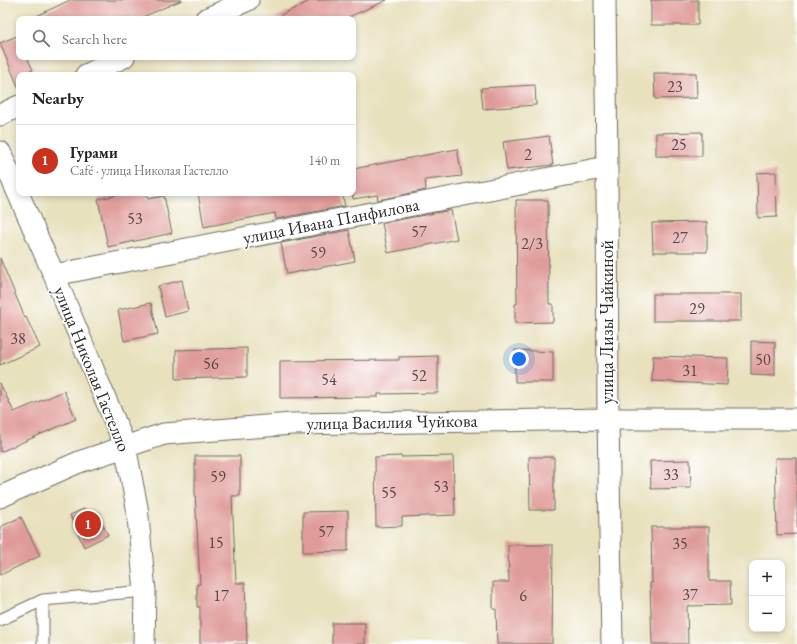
<!DOCTYPE html>
<meta charset="utf-8">
<style>
:root{--surface:#fff;--page:#f2f2f2;--text:#222;--muted:#767676;--line:#e0e0e0;--accent:#c8321e}
body{margin:0;font-family:"EB Garamond",serif;background:var(--page);color:var(--text)}
.controls{position:absolute;right:12px;bottom:12px;display:grid;overflow:hidden;border-radius:8px;box-shadow:0 2px 6px #0003}
.controls button{width:36px;height:36px;display:grid;place-items:center;padding:0;border:0;border-bottom:1px solid var(--line);background:var(--surface);color:var(--text);font:20px sans-serif}
.you{position:absolute;left:519px;top:359px;width:14px;height:14px;margin:-10px;border:3px solid #fff;border-radius:50%;background:#1a73e8;box-shadow:0 0 0 6px #1a73e833}
.badge{display:grid;place-items:center;width:26px;height:26px;border-radius:50%;background:var(--accent);color:#fff;font-size:13px;font-weight:700}
.pin{position:absolute;translate:-50% -50%;border:2px solid #fff;box-shadow:0 1px 4px #0006}
.list{margin:0;padding:0;list-style:none}
h2{display:flex;justify-content:space-between;align-items:center;height:52px;margin:0;padding:0 16px;font-size:17px}
h2 small{font-size:13px;font-weight:400;color:var(--muted)}
.list li{display:grid;grid-template-columns:26px 1fr auto;gap:12px;align-items:center;box-sizing:border-box;height:72px;padding:0 16px;border-top:1px solid var(--line)}
.list b{display:block;font-size:15px;white-space:nowrap}
.list p{margin:0;font-size:13px;white-space:nowrap;color:var(--muted)}
.list em{font-size:13px;font-style:normal;color:var(--muted)}
.icon{flex:none;width:22px;height:22px;fill:none;stroke:currentColor;stroke-width:2;stroke-linecap:round;stroke-linejoin:round}
.map{position:relative;flex:none;width:797px;height:644px;overflow:hidden}
.search{position:absolute;background:var(--surface);box-shadow:0 2px 6px #0003;left:16px;top:16px;width:340px;height:44px;display:flex;align-items:center;gap:10px;box-sizing:border-box;padding:0 14px;border-radius:8px;color:var(--muted);font-size:15px}
.panel{position:absolute;background:var(--surface);box-shadow:0 2px 6px #0003;left:16px;top:72px;width:340px;height:124px;border-radius:8px}
.map>svg:first-child{display:block}
</style>
<div class="map">
<svg width="797" height="644" viewBox="0 0 797 644">
<rect width="100%" height="100%" fill="#fff"/>
<filter id="ink" filterUnits="userSpaceOnUse"><feTurbulence type="fractalNoise" baseFrequency=".025" numOctaves="2"/><feDisplacementMap in="SourceGraphic" scale="8" xChannelSelector="R" yChannelSelector="G"/><feConvolveMatrix kernelMatrix="1 2 1 2 8 2 1 2 1" color-interpolation-filters="sRGB"/></filter>
<filter id="wash" filterUnits="userSpaceOnUse"><feTurbulence type="fractalNoise" baseFrequency=".012" numOctaves="4" result="noise"/><feDisplacementMap in="SourceGraphic" scale="16" xChannelSelector="R" yChannelSelector="G"/><feGaussianBlur stdDeviation="0.9" result="paint"/><feColorMatrix in="noise" values="0 0 0 0 0 0 0 0 0 0 0 0 0 0 0 0 0 1.4 0 .05"/><feComposite in="paint" operator="in"/></filter>
<g filter="url(#wash)">
<rect width="100%" height="100%" fill="#e8e1be"/>
<g id="blocks">
<path fill="#df9b99" d="M70,0H182L138,19H30Z
M312,0H387L344,19H273Z
M651,0H698V25H651Z
M19,35V57H27L33,70L19,75V89L0,43Z
M654,73H696L697,98L655,99Z
M535,85L536,105L483,109L481,88Z
M702,132V156H656V133Z
M549,136L553,165L507,170L503,142Z
M457,149L462,176L425,180L426,190L378,200L377,195L353,199V169Z
M776,172L777,217L758,218L757,173Z
M113,193H146L148,199L164,196L172,233L108,247L98,199L114,196Z
M198,193H342L345,206L276,219L275,213L204,227Z
M516,200H548L549,304H553V322L515,323V304H517Z
M451,210L457,239L388,253L382,223Z
M707,222V252H653L652,223Z
M349,230L355,261L287,274L281,243Z
M0,258L25,318L26,317L40,347L0,365Z
M182,280L188,311L165,317L158,286Z
M653,294H741V321H653Z
M151,303L158,334L124,341L118,310Z
M751,341L775,342V376L751,375Z
M247,348V377L176,379V350Z
M515,350L553,352V382H515Z
M438,356V393L378,394V397L280,398V361L399,360V357Z
M653,356L728,358L727,385L652,381Z
M0,383L14,412L64,391L76,419L0,452Z
M195,456H240V496H232L236,583H245L247,644H200V607H197V584H200L195,492Z
M401,456V457L453,456L455,515L402,517V526L376,527L375,457Z
M529,457H554V510H530Z
M775,458H797V534L777,535Z
M690,460L691,488L651,489L650,461Z
M84,509L97,513L108,535L84,547L70,515Z
M348,511V551L303,552V512Z
M21,517L40,556L0,575V527Z
M651,527H709V581H730L731,605L687,606L688,644H652L650,583H652Z
M508,545H553L552,644H497L496,609H493V582H509Z
M332,623H365V644H332Z"/>
</g>
</g>
<g filter="url(#ink)">
<use href="#blocks" fill-opacity="0" stroke="#6d6b5e" stroke-width="1"/>
<g fill="none" stroke-linecap="round" stroke-linejoin="round">
<defs>
<path id="service" d="M0,620L43,600
M43,644V600L145,591"/>
<path id="minor" d="M605,0L607,167L608,419L612,644
M206,19L248,0
M86,75L124,57
M0,115L19,106
M0,152L54,275L125,446L137,507L145,591L144,644
M54,275L607,167
M0,497L79,462L164,434L292,424L608,419H797"/>
</defs>
<use href="#service" stroke="#6d6b5e" stroke-width="13"/>
<use href="#minor" stroke="#6d6b5e" stroke-width="23"/>
<use href="#service" stroke="#fff" stroke-width="11"/>
<use href="#minor" stroke="#fff" stroke-width="21"/>
</g>
</g>
<g text-anchor="middle" stroke-width="3.5" stroke-linejoin="round" paint-order="stroke">
<g font-size="16" fill="#584746">
<text x="675" y="92">23</text>
<text x="679" y="150">25</text>
<text x="528" y="160">2</text>
<text x="135" y="224">53</text>
<text x="419" y="237">57</text>
<text x="680" y="243">27</text>
<text x="532" y="249">2/3</text>
<text x="318" y="258">59</text>
<text x="697" y="314">29</text>
<text x="18" y="344">38</text>
<text x="763" y="365">50</text>
<text x="211" y="369">56</text>
<text x="690" y="376">31</text>
<text x="419" y="381">52</text>
<text x="329" y="385">54</text>
<text x="671" y="480">33</text>
<text x="218" y="482">59</text>
<text x="441" y="492">53</text>
<text x="389" y="498">55</text>
<text x="326" y="537">57</text>
<text x="216" y="548">15</text>
<text x="680" y="549">35</text>
<text x="690" y="600">37</text>
<text x="221" y="601">17</text>
<text x="523" y="601">6</text>
</g>
<g font-size="18" fill="#2b2b2b" stroke="#fff">
<text transform="translate(331 221) rotate(-11)" y="6">улица Ивана Панфилова</text>
<text transform="translate(607 322) rotate(-90)" y="6">улица Лизы Чайкиной</text>
<text transform="translate(92 369) rotate(68)" y="6">улица Николая Гастелло</text>
<text transform="translate(392 422) rotate(-1)" y="6">улица Василия Чуйкова</text>
</g>
</g>
</svg>
<div class="controls">
<button>+</button>
<button>−</button>
</div>
<div class="you"></div>
<div class="pin badge" style="left:88px;top:524px">1</div>
<div class="search"><svg class="icon" aria-label="search" viewBox="0 0 24 24"><circle cx="10" cy="10" r="6"/><path d="M15 15l6 6"/></svg>Search here</div>
<section class="panel">
<h2>Nearby<small></small></h2>
<ul class="list">
<li><span class="badge">1</span><div><b>Гурами</b><p>Café · улица Николая Гастелло</p></div><em>140 m</em></li>
</ul>
</section>
</div>
